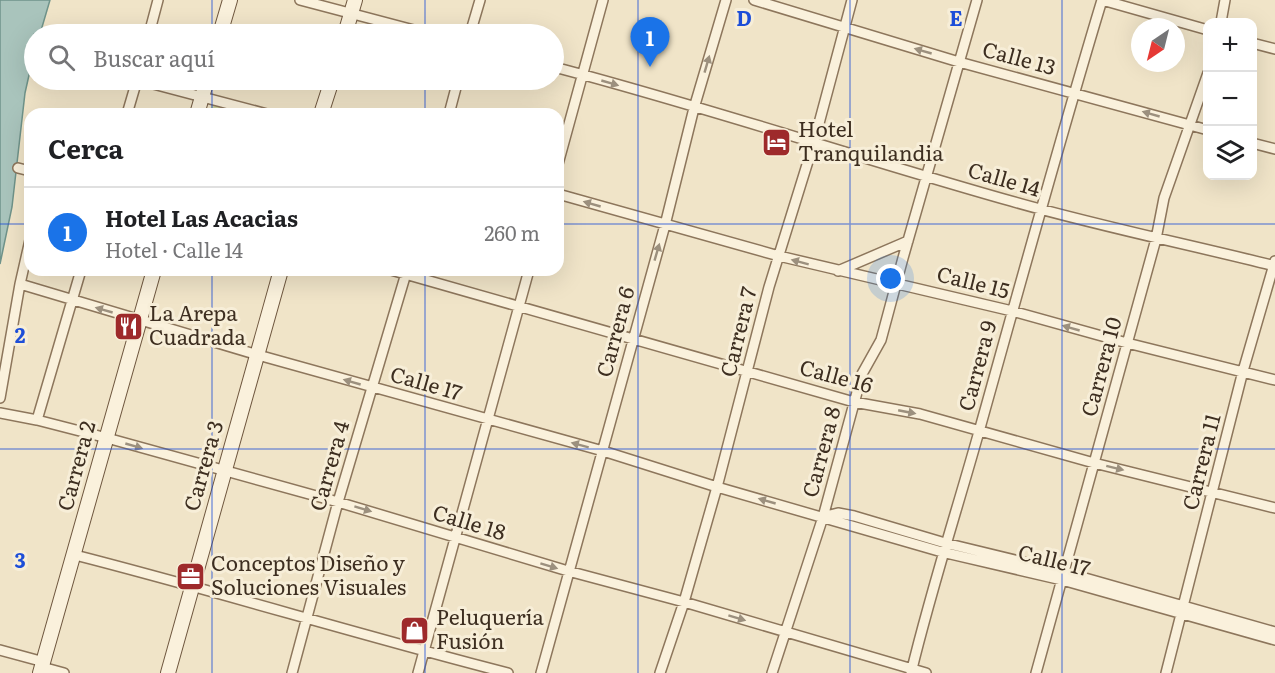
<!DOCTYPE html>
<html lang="es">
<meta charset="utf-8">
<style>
:root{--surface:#fff;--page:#f2f2f2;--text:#202124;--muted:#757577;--line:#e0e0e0;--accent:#1a73e8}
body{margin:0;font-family:Literata,serif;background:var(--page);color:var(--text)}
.controls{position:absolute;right:18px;top:18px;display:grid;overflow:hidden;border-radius:12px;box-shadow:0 6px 24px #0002}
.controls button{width:54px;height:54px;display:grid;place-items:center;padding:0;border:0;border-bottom:2px solid var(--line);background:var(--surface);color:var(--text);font:30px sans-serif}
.compass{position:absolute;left:1131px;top:18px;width:54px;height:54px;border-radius:50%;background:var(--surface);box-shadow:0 6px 24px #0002;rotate:215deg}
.you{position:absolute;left:891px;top:279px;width:21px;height:21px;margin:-15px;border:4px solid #fff;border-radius:50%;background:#1a73e8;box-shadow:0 0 0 9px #1a73e833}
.badge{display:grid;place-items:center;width:39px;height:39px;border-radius:50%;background:var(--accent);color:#fff;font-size:20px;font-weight:700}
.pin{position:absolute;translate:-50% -50px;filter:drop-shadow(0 2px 3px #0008)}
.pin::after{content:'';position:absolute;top:32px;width:21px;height:18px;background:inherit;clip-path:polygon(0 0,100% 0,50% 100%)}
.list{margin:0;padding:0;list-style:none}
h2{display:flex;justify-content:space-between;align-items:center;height:78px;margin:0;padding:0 24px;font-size:26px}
h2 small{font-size:20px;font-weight:400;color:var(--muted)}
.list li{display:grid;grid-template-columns:39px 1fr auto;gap:18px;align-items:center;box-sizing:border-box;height:90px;padding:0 24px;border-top:2px solid var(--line)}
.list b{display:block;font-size:22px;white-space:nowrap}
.list p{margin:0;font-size:20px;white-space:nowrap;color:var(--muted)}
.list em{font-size:20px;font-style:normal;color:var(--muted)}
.icon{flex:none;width:33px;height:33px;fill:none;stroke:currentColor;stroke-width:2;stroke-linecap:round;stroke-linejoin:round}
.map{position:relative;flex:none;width:1275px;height:673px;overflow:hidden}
.search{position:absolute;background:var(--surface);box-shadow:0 6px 24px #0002;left:24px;top:24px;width:540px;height:66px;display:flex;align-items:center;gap:15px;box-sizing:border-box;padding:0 21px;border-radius:33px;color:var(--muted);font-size:22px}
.panel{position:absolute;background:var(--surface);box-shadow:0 6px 24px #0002;left:24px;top:108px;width:540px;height:168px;border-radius:18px}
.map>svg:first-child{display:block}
</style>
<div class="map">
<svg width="1275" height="673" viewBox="0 0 1275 673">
<rect width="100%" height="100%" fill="#f0e4c8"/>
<path fill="#c9cf9b" d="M212,104L249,114H209Z"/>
<path fill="#a9c4bc" stroke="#6f938a" stroke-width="1.5" d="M0,0H50L40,34H34V53L25,93L12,207L0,264Z"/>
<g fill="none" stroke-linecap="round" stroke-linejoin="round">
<defs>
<path id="minor" d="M300,0L429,34
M754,0L959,62L1208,130
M1102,0L1208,30
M1221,22L1225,0
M149,34L158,0
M470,34L480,0
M1252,43L1275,49
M554,67C707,107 858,158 1011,201C1098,226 1187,244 1275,266
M138,80L267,114
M127,114L137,80
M449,114L458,80
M1252,143L1275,149
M558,164L603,0
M18,168L30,171
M558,194L779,256L1012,311L1127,343L1275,380
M391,270L854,402L920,414L1094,463L1275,508
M838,271L908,241
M20,284L258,355L603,451L717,487L942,552L1062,580L1275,640
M0,398L20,284L30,240
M0,413L37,420L107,438L338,502L568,571L684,602L926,673
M37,420L81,270
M826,516L838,513L854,516L945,543L1064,572L1275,632
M75,555C220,592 363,636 508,673
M0,650L44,662
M42,667L64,673
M292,673L338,502L407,270
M418,673L529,270
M541,673L665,225L694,108L726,0
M660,673L684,602L717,487L769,287L814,142L852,0
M772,673L823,517L862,374L881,340L903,258L977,0
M911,673C931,590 957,510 980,428C1020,285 1059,142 1102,0
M1036,673L1156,239L1164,198L1208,73
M1166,673L1243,371L1275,261"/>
<path id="secondary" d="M220,34L230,0
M345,34L355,0
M197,114L207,80
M321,114L332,80
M40,673L154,270
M168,673L281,270"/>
</defs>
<use href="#minor" stroke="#8d765c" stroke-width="12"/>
<use href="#secondary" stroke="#6f573f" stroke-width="16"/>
<use href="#minor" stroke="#faf1dc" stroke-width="9"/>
<use href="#secondary" stroke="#faf1dc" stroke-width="14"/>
</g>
<defs><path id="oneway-solid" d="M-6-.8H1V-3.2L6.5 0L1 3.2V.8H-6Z" transform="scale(1.5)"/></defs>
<g fill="#9c907e">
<use href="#oneway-solid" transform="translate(923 51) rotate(-164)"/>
<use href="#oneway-solid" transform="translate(707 64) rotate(-74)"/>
<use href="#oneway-solid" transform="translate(610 83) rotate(16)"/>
<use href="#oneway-solid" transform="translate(1151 114) rotate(-164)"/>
<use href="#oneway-solid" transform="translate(592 204) rotate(-164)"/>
<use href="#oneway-solid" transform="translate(657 252) rotate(-74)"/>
<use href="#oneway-solid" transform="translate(800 262) rotate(-165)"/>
<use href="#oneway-solid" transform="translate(104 310) rotate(-164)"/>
<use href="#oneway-solid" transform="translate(1071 328) rotate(-164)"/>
<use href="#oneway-solid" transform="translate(352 382) rotate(-164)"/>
<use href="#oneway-solid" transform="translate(907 412) rotate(11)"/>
<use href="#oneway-solid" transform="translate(580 445) rotate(-165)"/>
<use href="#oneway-solid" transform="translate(134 446) rotate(16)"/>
<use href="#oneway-solid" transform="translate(1115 468) rotate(14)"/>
<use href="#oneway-solid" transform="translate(767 501) rotate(-164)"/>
<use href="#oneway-solid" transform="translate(363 509) rotate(17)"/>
<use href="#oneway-solid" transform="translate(549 566) rotate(17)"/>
<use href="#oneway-solid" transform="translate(737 618) rotate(17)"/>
</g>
<path fill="none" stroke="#1d4ed8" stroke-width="1.5" stroke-opacity="0.55" d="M212,0V34M425,0V34M638,0V673M850,0V673M1062,0V673M212,80V114M425,80V114M0,224H30M558,224H1275M212,270V673M425,270V673M0,449H1275"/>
<defs>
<symbol id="hotel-square" viewBox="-11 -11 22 22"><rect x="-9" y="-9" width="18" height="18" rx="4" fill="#9e2a2b" stroke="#f7eed8"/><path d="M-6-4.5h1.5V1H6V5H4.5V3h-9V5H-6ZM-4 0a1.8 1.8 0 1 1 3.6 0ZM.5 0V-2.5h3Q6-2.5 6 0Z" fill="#fff"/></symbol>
<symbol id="restaurant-square" viewBox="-11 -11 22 22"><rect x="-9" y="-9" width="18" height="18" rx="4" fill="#9e2a2b" stroke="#f7eed8"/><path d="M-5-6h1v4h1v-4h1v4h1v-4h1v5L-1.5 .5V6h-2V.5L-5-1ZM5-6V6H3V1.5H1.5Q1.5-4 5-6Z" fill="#fff"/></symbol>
<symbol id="office-square" viewBox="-11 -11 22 22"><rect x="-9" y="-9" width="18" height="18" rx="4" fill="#9e2a2b" stroke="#f7eed8"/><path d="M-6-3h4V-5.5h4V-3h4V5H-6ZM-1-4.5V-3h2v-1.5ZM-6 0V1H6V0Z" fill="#fff"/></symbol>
<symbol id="shop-square" viewBox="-11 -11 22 22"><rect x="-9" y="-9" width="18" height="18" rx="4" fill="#9e2a2b" stroke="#f7eed8"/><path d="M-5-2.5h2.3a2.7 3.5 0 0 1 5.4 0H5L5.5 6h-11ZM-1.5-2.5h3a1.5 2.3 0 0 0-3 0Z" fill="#fff"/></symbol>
</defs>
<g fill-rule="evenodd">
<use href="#hotel-square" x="760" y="126" width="33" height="33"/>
<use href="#restaurant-square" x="112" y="310" width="33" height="33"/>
<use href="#office-square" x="174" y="560" width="33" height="33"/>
<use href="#shop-square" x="398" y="614" width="33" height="33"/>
</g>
<g text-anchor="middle" stroke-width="6" stroke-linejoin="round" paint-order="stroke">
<g font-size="21" fill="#3d2e20" stroke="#f7eed8">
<text transform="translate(1019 59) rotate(15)" y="7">Calle 13</text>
<text transform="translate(1004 180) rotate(16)" y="7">Calle 14</text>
<text transform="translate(973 283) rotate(14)" y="7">Calle 15</text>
<text transform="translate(616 332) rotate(-75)" y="7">Carrera 6</text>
<text transform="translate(739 332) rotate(-76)" y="7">Carrera 7</text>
<text transform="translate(978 366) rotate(-75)" y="7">Carrera 9</text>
<text transform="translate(1102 367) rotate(-75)" y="7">Carrera 10</text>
<text transform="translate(836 377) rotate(15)" y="7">Calle 16</text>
<text transform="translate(426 384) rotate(16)" y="7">Calle 17</text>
<text transform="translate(822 452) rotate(-75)" y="7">Carrera 8</text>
<text transform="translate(1202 462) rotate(-76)" y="7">Carrera 11</text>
<text transform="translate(77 466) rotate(-75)" y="7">Carrera 2</text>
<text transform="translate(204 466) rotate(-74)" y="7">Carrera 3</text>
<text transform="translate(330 466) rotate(-74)" y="7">Carrera 4</text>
<text transform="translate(469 523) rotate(17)" y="7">Calle 18</text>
<text transform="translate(1054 561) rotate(14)" y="7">Calle 17</text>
</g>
<g font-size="21" fill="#3d2e20" stroke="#f7eed8" text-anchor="start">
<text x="798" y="137">Hotel<tspan x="798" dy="24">Tranquilandia</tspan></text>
<text x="149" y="321">La Arepa<tspan x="149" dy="24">Cuadrada</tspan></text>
<text x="211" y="571">Conceptos Diseño y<tspan x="211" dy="24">Soluciones Visuales</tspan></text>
<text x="436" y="625">Peluquería<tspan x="436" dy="24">Fusión</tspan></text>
</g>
</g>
<g font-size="20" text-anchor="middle" font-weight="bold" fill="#1d4ed8" stroke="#f7eed8" stroke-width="6" stroke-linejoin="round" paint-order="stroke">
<text x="744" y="26">D</text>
<text x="956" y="26">E</text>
<text x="20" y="343">2</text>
<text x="20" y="568">3</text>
</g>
</svg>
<div class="controls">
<button>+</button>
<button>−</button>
<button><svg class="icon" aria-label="layers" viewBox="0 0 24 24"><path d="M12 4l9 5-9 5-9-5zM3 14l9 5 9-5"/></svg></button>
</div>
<svg class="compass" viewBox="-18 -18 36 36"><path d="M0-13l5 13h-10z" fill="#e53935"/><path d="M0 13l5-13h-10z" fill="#757577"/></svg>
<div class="you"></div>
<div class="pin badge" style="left:650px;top:67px">1</div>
<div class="search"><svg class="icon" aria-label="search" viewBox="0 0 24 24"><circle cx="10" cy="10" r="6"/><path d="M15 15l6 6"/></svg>Buscar aquí</div>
<section class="panel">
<h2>Cerca<small></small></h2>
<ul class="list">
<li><span class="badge">1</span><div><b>Hotel Las Acacias</b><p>Hotel · Calle 14</p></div><em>260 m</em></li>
</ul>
</section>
</div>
